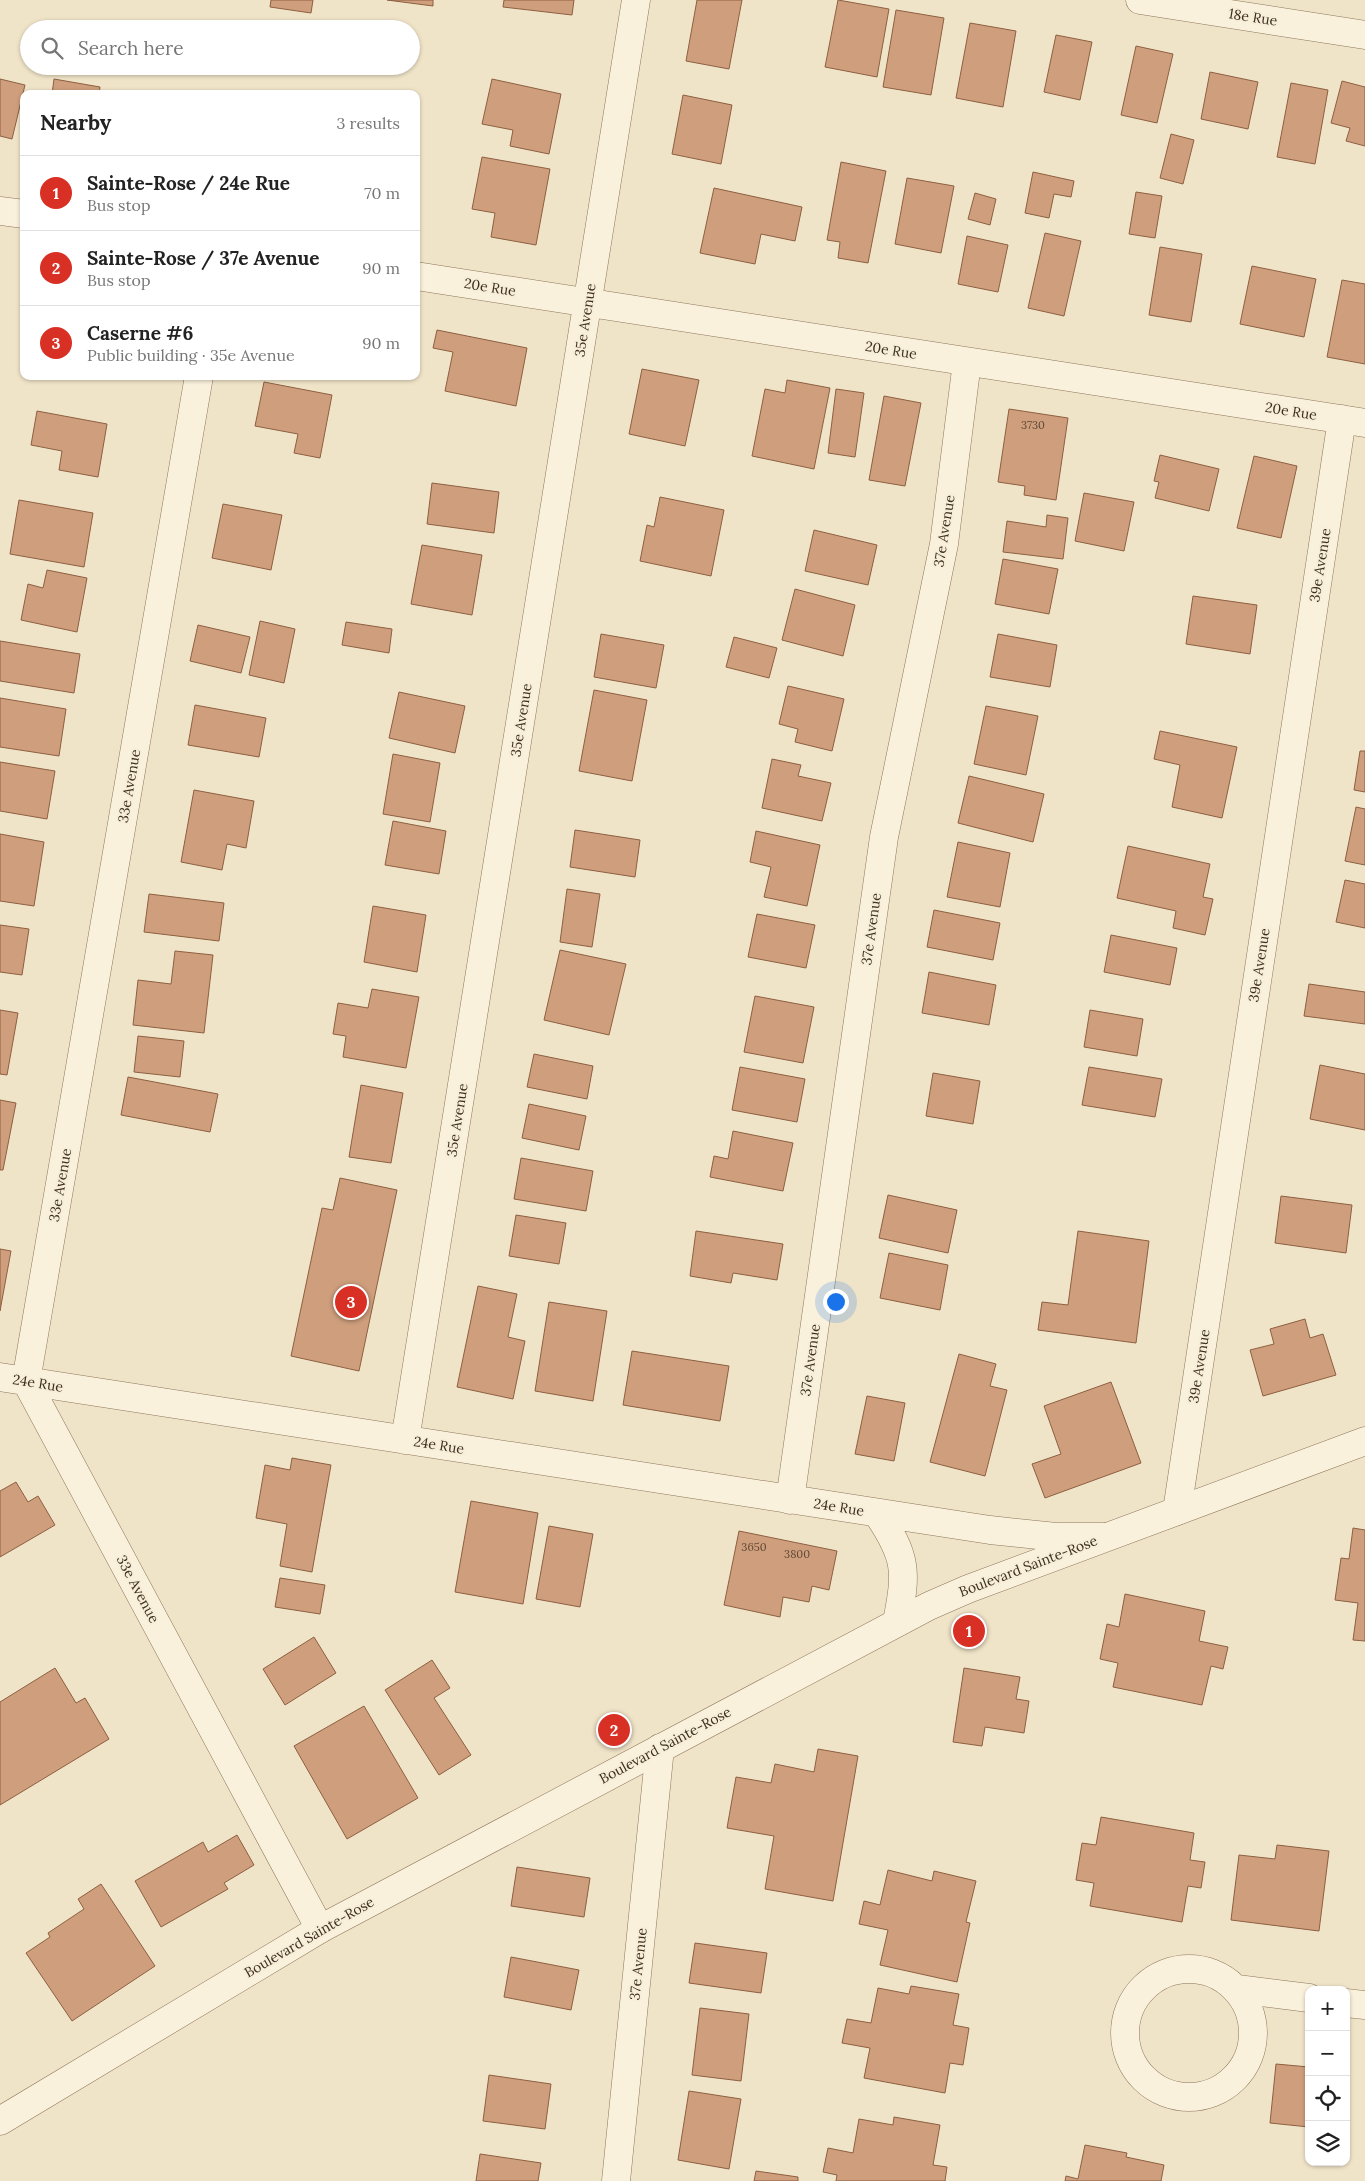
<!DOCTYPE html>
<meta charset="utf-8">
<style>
:root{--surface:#fff;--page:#f2f2f2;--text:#222;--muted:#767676;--line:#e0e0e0;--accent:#d93025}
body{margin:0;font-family:Lora,serif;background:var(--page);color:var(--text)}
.controls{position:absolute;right:15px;bottom:15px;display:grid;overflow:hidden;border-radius:10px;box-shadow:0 1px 4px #0004}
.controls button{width:45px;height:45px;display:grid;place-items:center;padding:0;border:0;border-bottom:1px solid var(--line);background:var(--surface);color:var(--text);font:25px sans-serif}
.you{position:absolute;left:835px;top:1301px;width:18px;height:18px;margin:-12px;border:4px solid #fff;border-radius:50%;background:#1a73e8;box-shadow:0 0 0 8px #1a73e833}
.badge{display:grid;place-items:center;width:32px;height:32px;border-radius:50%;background:var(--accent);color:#fff;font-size:16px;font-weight:700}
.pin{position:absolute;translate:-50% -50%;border:2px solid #fff;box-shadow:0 1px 5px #0006}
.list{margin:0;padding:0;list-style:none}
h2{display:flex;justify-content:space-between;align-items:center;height:65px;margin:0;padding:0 20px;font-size:21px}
h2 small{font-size:16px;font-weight:400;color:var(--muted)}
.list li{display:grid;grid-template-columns:32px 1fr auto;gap:15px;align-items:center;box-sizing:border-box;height:75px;padding:0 20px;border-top:1px solid var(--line)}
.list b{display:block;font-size:19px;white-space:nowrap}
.list p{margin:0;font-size:16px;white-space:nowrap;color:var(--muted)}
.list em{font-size:16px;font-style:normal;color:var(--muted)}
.icon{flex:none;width:28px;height:28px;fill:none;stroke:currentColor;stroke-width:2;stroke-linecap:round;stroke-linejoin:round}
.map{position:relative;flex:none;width:1365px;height:2181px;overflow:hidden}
.search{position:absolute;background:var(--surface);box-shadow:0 1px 4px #0004;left:20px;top:20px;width:400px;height:55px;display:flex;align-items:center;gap:12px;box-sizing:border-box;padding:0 18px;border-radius:28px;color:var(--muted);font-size:19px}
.panel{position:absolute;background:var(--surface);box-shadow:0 1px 4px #0004;left:20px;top:90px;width:400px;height:290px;border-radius:10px}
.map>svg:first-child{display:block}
</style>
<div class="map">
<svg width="1365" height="2181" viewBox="0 0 1365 2181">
<rect width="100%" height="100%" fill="#f0e4c8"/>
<path fill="#cf9f7d" stroke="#8d5f41" d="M271,0H313L311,13L270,7Z
M387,0H433V6Z
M504,0H574L572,15L503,7Z
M697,0H742L729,69L686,61Z
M838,0L889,9L877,77L825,67Z
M896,10L944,18L931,95L883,87Z
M970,23L1016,31L1003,107L956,98Z
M1056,35L1092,42L1080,100L1044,92Z
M1136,46L1173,54L1157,123L1121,115Z
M1210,72L1258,82L1248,129L1201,119Z
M0,79L25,85L12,139L0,136Z
M54,79L100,87L99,94H52Z
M492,79L561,94L549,154L510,146L513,130L482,124Z
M1342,81L1365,87V146L1346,141L1350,128L1331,123Z
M1291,83L1328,90L1315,164L1277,157Z
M683,95L732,105L721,164L672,154Z
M1171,134L1194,140L1183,184L1160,178Z
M482,157L550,169L536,245L491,237L495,213L472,209Z
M841,162L886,171L868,263L838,258L840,242L827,240Z
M1033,172L1074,181L1071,197L1054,194L1049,218L1025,213Z
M907,178L954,186L941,253L895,244Z
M714,188L802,207L795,241L761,234L755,264L700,253Z
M1136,192L1162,196L1155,238L1129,234Z
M975,193L996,199L990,225L968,219Z
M1045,233L1081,241L1064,316L1028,308Z
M967,236L1008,245L998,292L958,284Z
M1160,247L1202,254L1191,322L1149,315Z
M1252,266L1316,279L1304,337L1240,324Z
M1342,280L1365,284V364L1327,357Z
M437,330L527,348L516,406L445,391L453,352L433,348Z
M642,369L699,380L685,446L629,434Z
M787,380L830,388L814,469L752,456L765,389L785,393Z
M264,382L332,395L320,458L294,453L298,434L255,426Z
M836,389L864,393L855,457L828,453Z
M884,396L921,403L905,486L869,480Z
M1009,409L1068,418L1056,500L1024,495L1025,486L998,482Z
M37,411L107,424L98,477L59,470L62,451L31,445Z
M1160,455L1219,469L1209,511L1155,498L1159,482L1154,481Z
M1254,456L1297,466L1281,538L1237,528Z
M432,483L499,492L494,533L427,524Z
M1084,493L1134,502L1124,551L1075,541Z
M660,497L724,510L711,576L640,561L647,525L654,527Z
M19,500L93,513L84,567L10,554Z
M223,504L282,515L271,570L212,558Z
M1047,515L1068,518L1063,559L1003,552L1007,521L1046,527Z
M814,530L877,545L868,585L805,571Z
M422,545L482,555L472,615L411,604Z
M1003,559L1058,569L1049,614L995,604Z
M47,570L87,578L77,632L21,620L28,584L43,588Z
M795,589L855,605L843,656L782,640Z
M1193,596L1257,605L1250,654L1186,644Z
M260,621L295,629L284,683L249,675Z
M346,622L392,629L389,653L342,645Z
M198,625L250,637L241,673L190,661Z
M601,634L664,645L656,688L594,677Z
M998,634L1057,645L1050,687L990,677Z
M734,637L777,648L769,678L726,667Z
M0,641L80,654L74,693L0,681Z
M788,686L844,699L832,751L795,742L798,729L779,724Z
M594,690L647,700L632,781L579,771Z
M399,692L465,706L455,753L389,738Z
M0,698L66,709L59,756L0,747Z
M195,705L266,718L259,757L188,745Z
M986,706L1038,716L1026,775L974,764Z
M1160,731L1237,747L1222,818L1172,807L1180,765L1154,759Z
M1360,751H1365V792L1354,790Z
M393,754L440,763L430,822L383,814Z
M772,759L801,765L798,776L831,783L822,821L762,808Z
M0,762L55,771L47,819L0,811Z
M969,776L1044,794L1033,842L958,823Z
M194,790L254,801L246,848L227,844L222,870L181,862Z
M1356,807L1365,809V865L1345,861Z
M393,821L446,831L439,874L385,865Z
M575,830L640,840L635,877L570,867Z
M756,831L820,845L807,906L764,897L771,867L750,862Z
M0,834L44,842L34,906L0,901Z
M958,842L1010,853L1000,907L947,897Z
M1128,846L1210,864L1203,897L1213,899L1205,935L1173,928L1176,911L1117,898Z
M1345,880L1365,884V928L1336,922Z
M567,889L600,894L592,947L560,942Z
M149,894L224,903L219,941L144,932Z
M373,906L426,915L417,972L364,962Z
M934,910L1000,923L993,960L927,947Z
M757,914L815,925L806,968L748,957Z
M0,925L29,929L22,975L0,972Z
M1111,935L1177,948L1170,985L1104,972Z
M560,950L626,964L609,1035L544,1020Z
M175,951L213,955L204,1033L133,1025L138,980L171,984Z
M929,972L996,985L989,1025L922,1013Z
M1309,984L1365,992V1024L1304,1016Z
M372,989L419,997L406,1068L343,1057L346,1036L333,1034L338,1003L368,1008Z
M755,996L814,1007L803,1063L744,1052Z
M0,1010L18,1013L7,1075L0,1074Z
M1090,1010L1143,1019L1137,1056L1084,1047Z
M138,1036L184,1041L180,1077L134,1072Z
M534,1054L593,1066L587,1099L527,1087Z
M1320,1065L1365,1074V1130L1310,1119Z
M740,1067L805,1079L797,1122L732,1110Z
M1089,1067L1162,1079L1155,1117L1082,1105Z
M933,1073L980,1081L973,1124L926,1116Z
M128,1077L218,1094L210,1132L121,1115Z
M361,1085L403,1093L391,1163L349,1157Z
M0,1100L16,1103L3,1170H0Z
M529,1104L586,1116L579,1150L522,1138Z
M733,1131L793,1143L783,1191L710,1177L714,1156L728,1159Z
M521,1158L593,1171L586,1211L514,1199Z
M340,1178L397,1190L359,1371L291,1356L322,1208L333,1210Z
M888,1195L957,1210L948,1253L879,1238Z
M1281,1196L1352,1205L1346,1253L1275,1243Z
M516,1215L566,1223L559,1264L509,1256Z
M696,1231L783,1244L777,1280L733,1273L731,1283L690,1276Z
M1078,1231L1149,1241L1136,1343L1038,1330L1042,1302L1068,1305Z
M0,1249L11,1251L0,1311Z
M889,1253L948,1265L940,1310L880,1298Z
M478,1286L517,1294L508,1337L525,1341L513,1399L457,1387Z
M549,1302L607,1311L593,1401L535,1391Z
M1305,1319L1310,1338L1323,1334L1336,1375L1263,1396L1250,1350L1274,1344L1270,1329Z
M632,1351L729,1366L720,1421L623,1405Z
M959,1354L996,1364L990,1386L1007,1390L985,1476L930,1462Z
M1111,1382L1141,1463L1045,1498L1032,1464L1061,1454L1044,1406Z
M867,1396L905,1403L894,1461L855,1454Z
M292,1458L331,1465L312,1572L280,1566L287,1524L256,1518L265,1465L290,1470Z
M16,1482L28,1502L38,1496L55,1525L0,1557V1491Z
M471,1501L538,1513L523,1604L455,1592Z
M549,1526L593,1534L580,1607L536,1599Z
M1353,1528L1365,1530V1641L1353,1640L1358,1603L1335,1600L1341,1558L1349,1559Z
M739,1531L837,1551L829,1590L812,1586L809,1602L783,1597L780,1617L724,1605Z
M280,1578L325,1585L320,1614L275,1607Z
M1125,1594L1205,1611L1199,1641L1228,1647L1223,1669L1211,1666L1202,1705L1113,1687L1118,1663L1100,1659L1107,1624L1119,1627Z
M314,1637L336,1673L285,1705L263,1669Z
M432,1660L450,1688L434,1698L471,1755L439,1775L385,1690Z
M55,1668L76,1703L85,1698L109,1739L0,1805V1702Z
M964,1668L1020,1677L1016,1699L1029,1701L1024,1733L985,1727L982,1746L953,1742Z
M364,1706L418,1798L347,1839L294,1746Z
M818,1749L858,1756L833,1901L765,1889L774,1836L727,1828L736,1777L771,1783L775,1764L814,1772Z
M1101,1817L1194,1833L1190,1860L1205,1862L1201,1888L1188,1886L1182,1922L1090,1906L1094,1883L1076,1880L1082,1843L1096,1845Z
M237,1835L254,1865L224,1883L228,1889L161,1927L135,1881L203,1842L208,1852Z
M1277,1845L1329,1851L1319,1931L1231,1920L1239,1855L1275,1859Z
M517,1867L590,1878L584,1917L511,1906Z
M888,1870L932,1881L934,1871L976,1881L966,1922L970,1923L957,1982L880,1965L888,1930L859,1924L864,1901L880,1905Z
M101,1884L155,1966L72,2021L26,1953L50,1937L48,1933L84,1909L78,1899Z
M695,1943L767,1953L761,1993L689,1983Z
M511,1957L579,1970L571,2010L504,1997Z
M911,1986L959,1994L953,2025L969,2028L963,2065L950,2063L945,2093L864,2078L870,2048L842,2043L847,2019L871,2023L878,1988L909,1994Z
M700,2008L749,2014L741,2081L692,2075Z
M1276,2064L1309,2067V2127L1270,2123Z
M489,2075L551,2084L545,2129L483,2121Z
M689,2091L741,2099L729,2169L678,2160Z
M894,2117L940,2125L933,2165L947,2167L945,2181H836L837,2175L823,2172L828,2148L853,2153L859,2119L893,2125Z
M1085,2145L1127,2153L1126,2157L1164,2165L1161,2181H1065L1066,2176L1078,2179Z
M480,2154L541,2163L538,2181H476Z
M756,2171L798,2177V2181H754Z"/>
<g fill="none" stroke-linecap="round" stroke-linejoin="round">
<defs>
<path id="minor" d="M1140,0L1365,35
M0,211L24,214
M416,276L1365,423
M199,376L26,1381L320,1929
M0,1377L990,1530L1056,1537H1104
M405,1440L636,0
M790,1500L884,837L944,544L967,362
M1177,1511L1342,419
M877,1513C907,1557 907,1571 897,1622
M1125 2033a64 64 0 1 1 128 0a64 64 0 1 1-128 0Z
M1237,1989L1309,1998
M1346,2003L1365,2005
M616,2181L660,1748"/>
<path id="tertiary" d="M0,2121L320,1929L929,1606L968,1589L1365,1441"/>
</defs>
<use href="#minor" stroke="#8d765c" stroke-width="29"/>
<use href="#tertiary" stroke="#8d765c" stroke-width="29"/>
<use href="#minor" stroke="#faf1dc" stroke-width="28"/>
<use href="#tertiary" stroke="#faf1dc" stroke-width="28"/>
</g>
<g text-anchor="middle" stroke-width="4" stroke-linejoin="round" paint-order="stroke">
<g font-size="11" fill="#624a37">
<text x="1033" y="429">3730</text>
<text x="754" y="1551">3650</text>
<text x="797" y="1558">3800</text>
</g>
<g font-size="14" fill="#3d2e20" stroke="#f7eed8">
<text transform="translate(1253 17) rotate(9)" y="5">18e Rue</text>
<text transform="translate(490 287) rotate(9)" y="5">20e Rue</text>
<text transform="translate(585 320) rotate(-81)" y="5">35e Avenue</text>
<text transform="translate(891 350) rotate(9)" y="5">20e Rue</text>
<text transform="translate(1291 411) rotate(9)" y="5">20e Rue</text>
<text transform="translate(944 531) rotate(-81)" y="5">37e Avenue</text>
<text transform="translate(1320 565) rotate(-81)" y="5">39e Avenue</text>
<text transform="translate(521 720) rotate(-81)" y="5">35e Avenue</text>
<text transform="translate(129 786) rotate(-80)" y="5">33e Avenue</text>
<text transform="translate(871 929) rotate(-82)" y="5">37e Avenue</text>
<text transform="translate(1259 965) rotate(-81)" y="5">39e Avenue</text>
<text transform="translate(457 1120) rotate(-81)" y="5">35e Avenue</text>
<text transform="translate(60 1185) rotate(-80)" y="5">33e Avenue</text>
<text transform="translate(810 1360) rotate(-82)" y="5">37e Avenue</text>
<text transform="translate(1199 1366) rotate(-81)" y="5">39e Avenue</text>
<text transform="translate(38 1383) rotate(9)" y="5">24e Rue</text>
<text transform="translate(439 1445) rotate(9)" y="5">24e Rue</text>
<text transform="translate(839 1507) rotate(9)" y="5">24e Rue</text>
<text transform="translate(1028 1566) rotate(-21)" y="5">Boulevard Sainte-Rose</text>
<text transform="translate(138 1589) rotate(62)" y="5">33e Avenue</text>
<text transform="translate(665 1745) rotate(-28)" y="5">Boulevard Sainte-Rose</text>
<text transform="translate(309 1937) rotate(-30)" y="5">Boulevard Sainte-Rose</text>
<text transform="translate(638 1964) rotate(-84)" y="5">37e Avenue</text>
</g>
</g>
</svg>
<div class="controls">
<button>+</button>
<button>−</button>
<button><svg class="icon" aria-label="locate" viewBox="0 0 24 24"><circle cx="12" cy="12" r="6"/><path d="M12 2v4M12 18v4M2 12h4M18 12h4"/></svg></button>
<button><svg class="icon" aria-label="layers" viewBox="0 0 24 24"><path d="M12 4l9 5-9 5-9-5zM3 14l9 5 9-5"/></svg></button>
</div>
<div class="you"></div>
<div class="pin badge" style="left:969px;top:1631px">1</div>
<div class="pin badge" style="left:614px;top:1730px">2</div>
<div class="pin badge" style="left:351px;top:1302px">3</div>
<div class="search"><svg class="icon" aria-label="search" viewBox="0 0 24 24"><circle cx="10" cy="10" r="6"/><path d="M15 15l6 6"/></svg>Search here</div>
<section class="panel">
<h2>Nearby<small>3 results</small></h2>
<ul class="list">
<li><span class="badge">1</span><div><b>Sainte-Rose / 24e Rue</b><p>Bus stop</p></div><em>70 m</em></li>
<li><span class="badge">2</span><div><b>Sainte-Rose / 37e Avenue</b><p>Bus stop</p></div><em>90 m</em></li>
<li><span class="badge">3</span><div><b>Caserne #6</b><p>Public building · 35e Avenue</p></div><em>90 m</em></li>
</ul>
</section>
</div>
